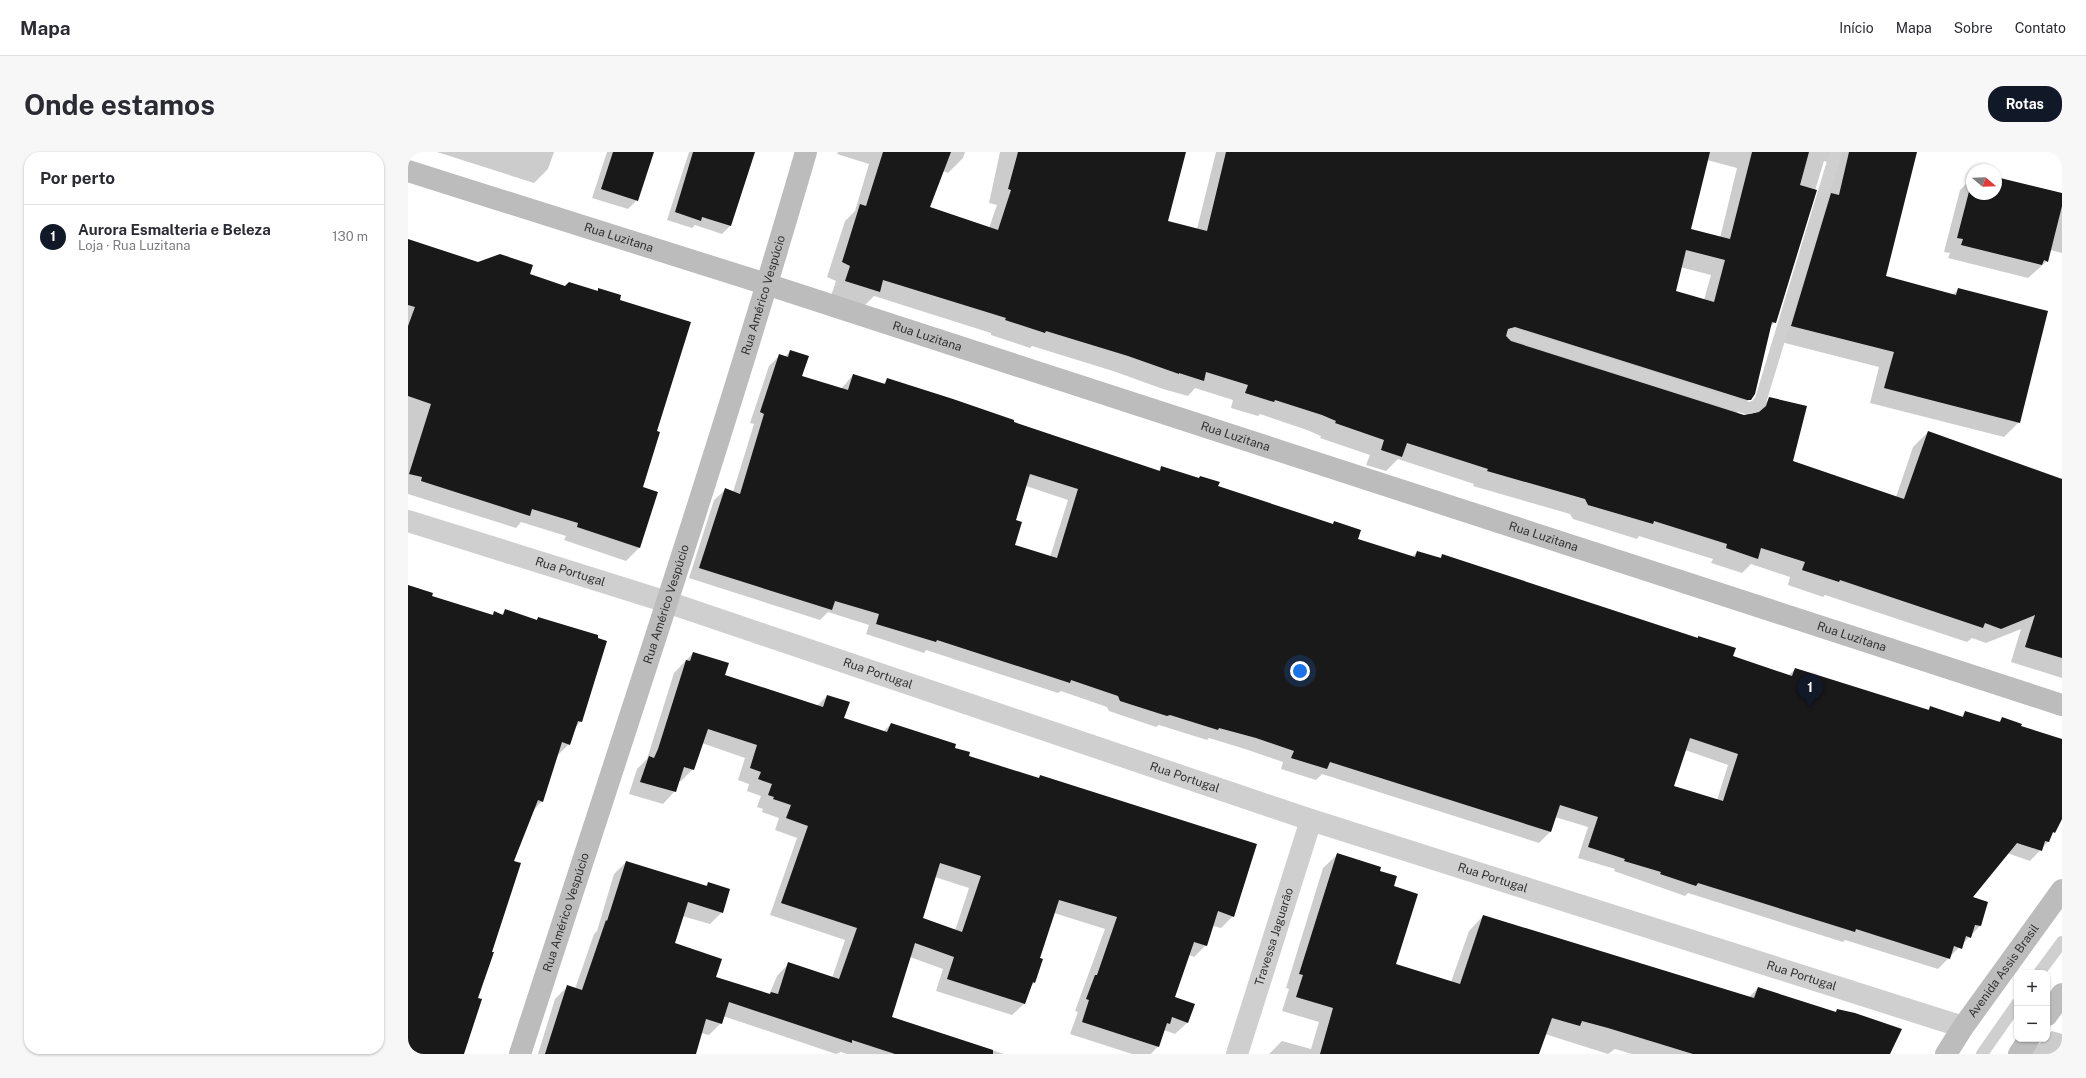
<!DOCTYPE html>
<html lang="pt">
<meta charset="utf-8">
<style>
:root{--surface:#fff;--page:#f7f7f7;--text:#2b2b33;--muted:#7c7c81;--line:#e1e1e2;--accent:#111827}
body{margin:0;font-family:"Public Sans",sans-serif;background:var(--page);color:var(--text)}
.controls{position:absolute;right:12px;bottom:12px;display:grid;overflow:hidden;border-radius:8px;box-shadow:0 1px 3px #0004}
.controls button{width:36px;height:36px;display:grid;place-items:center;padding:0;border:0;border-bottom:1px solid var(--line);background:var(--surface);color:var(--text);font:20px sans-serif}
.compass{position:absolute;left:1558px;top:12px;width:36px;height:36px;border-radius:50%;background:var(--surface);box-shadow:0 1px 3px #0004;rotate:109deg}
.you{position:absolute;left:892px;top:519px;width:14px;height:14px;margin:-10px;border:3px solid #fff;border-radius:50%;background:#1a73e8;box-shadow:0 0 0 6px #1a73e833}
.badge{display:grid;place-items:center;width:26px;height:26px;border-radius:50%;background:var(--accent);color:#fff;font-size:13px;font-weight:700}
.pin{position:absolute;translate:-50% -33px;filter:drop-shadow(0 1px 2px #0008)}
.pin::after{content:'';position:absolute;top:21px;width:14px;height:12px;background:inherit;clip-path:polygon(0 0,100% 0,50% 100%)}
.list{margin:0;padding:0;list-style:none}
h2{display:flex;justify-content:space-between;align-items:center;height:52px;margin:0;padding:0 16px;font-size:17px}
h2 small{font-size:13px;font-weight:400;color:var(--muted)}
.list li{display:grid;grid-template-columns:26px 1fr auto;gap:12px;align-items:center;box-sizing:border-box;height:64px;padding:0 16px;border-top:1px solid var(--line)}
.list b{display:block;font-size:15px;white-space:nowrap}
.list p{margin:0;font-size:13px;white-space:nowrap;color:var(--muted)}
.list em{font-size:13px;font-style:normal;color:var(--muted)}
.map{position:relative;flex:none;width:1654px;height:902px;overflow:hidden;border-radius:16px}
header{display:flex;align-items:center;gap:24px;box-sizing:border-box;height:56px;padding:0 20px;background:var(--surface);border-bottom:1px solid var(--line)}
header strong{font-size:19px}
nav{display:flex;gap:22px;margin-inline-start:auto;font-size:14px}
.intro{display:flex;align-items:center;justify-content:space-between;box-sizing:border-box;height:96px;padding:0 24px}
h1{margin:0;font-size:28px}
.button{padding:10px 18px;border-radius:16px;background:var(--accent);color:#fff;font-size:14px;font-weight:700}
main{display:flex;gap:24px;padding:0 24px}
aside{flex:1;background:var(--surface);border-radius:16px;box-shadow:0 1px 3px #0004}
.map>svg:first-child{display:block}
</style>
<header>
<strong>Mapa</strong>
<nav><a>Início</a><a>Mapa</a><a>Sobre</a><a>Contato</a></nav>
</header>
<div class="intro"><h1>Onde estamos</h1><a class="button">Rotas</a></div>
<main>
<aside>
<h2>Por perto<small></small></h2>
<ul class="list">
<li><span class="badge">1</span><div><b>Aurora Esmalteria e Beleza</b><p>Loja · Rua Luzitana</p></div><em>130 m</em></li>
</ul>
</aside>
<div class="map">
<svg width="1654" height="902" viewBox="0 0 1654 902">
<rect width="100%" height="100%" fill="#fff"/>
<path fill="#0003" fill-rule="evenodd" d="M29,0H146L140,17L126,31Z
M199,0H245L229,48L220,57L184,46Z
M281,0H346L322,74L314,82L287,73L284,76L259,68Z
M430,0H557L555,6L540,21L535,19L521,55L581,76L589,53L581,51L592,0H777L759,70L789,77L808,0H1508L1477,125L1544,143L1550,138L1611,270L1596,285L1462,251L1471,215L1369,189L1419,10L1416,9L1367,170L1361,176L1342,247L1328,262L1336,264L1347,262L1362,246L1384,310L1488,345L1505,295L1520,280L1654,328V526L1603,510L1613,477L1578,491L1564,486L1559,490L1417,443L1415,445L1380,433L1382,425L1343,412L1334,421L1303,411L1305,407L1231,384L1229,387L1165,367L1162,362L1065,334L1066,332L990,307L978,319L958,313L962,303L912,286L913,284L899,278L852,262L850,264L823,256L825,248L787,236L780,244L755,237L705,219L624,194L622,196L583,183V181L466,144L456,154L423,144L428,129L419,125L437,69L447,59L461,12L429,2ZM1299,8L1329,16L1312,86L1282,78ZM1272,115L1303,123L1296,148L1266,139Z
M1564,26V42H1588V26L1654,42V101L1642,98L1639,109L1620,126L1540,106L1542,101L1536,100L1552,38Z
M0,88L70,111L121,123L157,135L188,139L191,137L210,148L247,280L234,335L231,396L218,409L156,388L158,384L113,370L108,376L0,342Z
M382,199L393,224L433,237L445,223L474,233L479,228L750,319L754,316L949,388L1004,405L1009,400L1031,407L1034,404L1289,486L1291,485L1323,505L1380,524L1387,517L1519,559L1522,555L1553,565L1557,560L1590,571L1594,566L1612,574L1654,588V665L1640,690L1622,709L1599,701L1564,745L1579,750L1572,774L1530,817L1437,788L1435,790L1280,741L1277,744L1206,719L1207,717L1170,706L1180,675L1147,665L1142,680L1131,691L914,622L908,628L873,617L875,610L837,597L801,586L799,588L751,573L748,575L701,559L699,555L653,539L650,541L518,498L516,501L458,482L461,473L420,460L412,468L281,426L306,348L317,338L325,340L346,272L342,271L361,214L372,203L377,205ZM618,334L660,348L642,405L606,394L607,369ZM1277,598L1320,613L1309,648L1265,635Z
M0,434L23,444L83,464L86,460L93,463L97,459L128,469L130,466L173,569L167,576L161,592L148,605L134,649L125,659L105,710L55,902H0Z
M285,501L315,524L409,554L419,544L435,567L475,580L483,572L546,597L560,604L630,627L633,624L825,764L813,776L805,774L798,793L786,805L781,803L766,846L780,870L767,882L756,878L750,894L743,902H724L662,882L670,860L667,859L697,777L646,761L631,806L634,807L626,831L622,835L617,851L604,863L528,839L535,817L502,805L483,865L596,902H439L433,900L428,902L315,864L313,871L301,883L293,881L287,902H130L147,847L159,835L167,837L186,782L189,779L206,722L218,710L297,735L300,731L314,760L302,772L274,764L265,792L307,825L361,843L369,824L381,811L424,826L437,788L362,763L389,686L367,678L371,666L354,660L355,657L349,655L353,644L339,639L341,632L330,628L337,606L294,591L285,617L273,629H271L267,639L255,652L221,642L229,617L239,607L266,521ZM527,725L561,736L547,779L514,767Z
M930,702L971,720L984,735L987,813L1043,830L1061,779L1075,764L1341,845L1350,836L1427,860L1429,858L1481,902H1224L1207,897L1200,902L1137,882L1130,902H861L874,889L903,897L911,870L874,859L881,837L878,836L915,716Z
M1644,879L1654,882V902H1622L1636,887H1639V884Z"/>
<path fill="#191919" fill-rule="evenodd" d="M205,0H246L230,49L193,37Z
M285,0H347L323,74L294,65L293,69L267,60Z
M475,0H543L522,55L590,78L603,38L600,37L610,0H778L760,69L799,79L818,0H1302L1283,77L1322,87L1344,0H1401L1392,33L1409,38L1368,171L1364,170L1347,242L1343,248H1339L1107,175L1100,177L1098,184L1103,189L1336,263L1351,260L1358,254L1361,245L1399,254L1385,309L1496,347L1520,279L1654,327V506L1617,495L1627,463L1593,477L1577,471L1575,476L1432,428L1431,430L1394,418L1397,410L1353,396L1350,407L1318,396L1319,392L1246,369L1245,372L1180,353L1177,347L1079,319L1080,317L999,291L994,305L973,298L976,288L927,271L928,269L914,263L867,248L866,250L837,241L840,233L798,220L796,229L771,221V222L720,204L638,179L637,181L597,168L598,166L475,128L472,140L437,129L442,114L434,110L452,52L458,54ZM1278,98L1317,108L1306,150L1268,139Z
M1441,0H1509L1478,124L1548,143L1550,136L1640,159L1612,271L1476,236L1486,200L1383,174L1423,41L1431,43Z
M1588,25L1654,41V54L1640,110L1636,108L1634,113L1553,93L1555,87L1549,86L1564,28V42H1588Z
M0,87L70,110L92,102L125,113L122,122L157,134L161,130L190,139V136L213,143L212,148L283,170L249,279L252,280L235,335L250,340L232,396L169,375L170,371L124,357L122,364L13,329L14,325L1,322L23,252L0,244V174L7,155L0,153Z
M382,198L401,204L394,224L440,238L445,222L477,232L479,226L545,247L606,268V270L752,319L753,314L791,326L792,324L812,330L810,334L925,372L926,369L953,378L950,387L1007,405L1009,399L1033,406L1034,402L1290,486V484L1328,496L1325,504L1384,524L1387,516L1521,558L1522,554L1555,565L1557,559L1592,570L1594,565L1614,572L1613,574L1654,587V667L1647,681L1645,680L1641,690L1637,689L1634,699L1609,691L1565,745L1580,750L1573,774L1567,773L1563,786L1558,784L1554,797L1546,794L1542,807L1448,777L1447,780L1290,731L1288,734L1252,722L1253,720L1216,709L1217,707L1180,695L1190,665L1152,653L1143,680L922,610L919,617L883,606L886,599L848,586L811,576L810,578L762,563L759,564L712,549L710,544L663,528L662,531L529,488L528,490L468,472L471,462L427,449L424,458L291,416L317,336L332,342L356,262L352,260L371,202L380,205ZM622,322L670,337L649,406L607,393L614,370L608,368ZM1282,586L1330,602L1315,649L1266,634Z
M0,433L25,441L24,444L85,463L86,459L95,463L97,457L129,468L130,465L190,483V486L199,489L174,570L170,569L162,593L154,590L135,650L130,648L106,709L113,711L84,800H86L70,846L74,847L56,902H0Z
M285,500L321,511L317,523L415,555L419,543L442,550L436,566L479,580L483,571L548,592L547,596L562,600L561,604L631,626L632,623L849,692L826,765L810,759L799,794L786,790L767,845L787,852L780,871L764,865L762,872L759,871L751,895L674,870L681,848L678,847L687,823H689L709,765L651,748L632,806L635,807L627,831L625,830L617,852L539,827L546,805L507,791L484,865L585,898V902H487L444,888V891L321,850L314,872L298,867L288,902H137L159,833L174,838L198,768L199,769L218,709L299,734L300,730L322,737L315,761L280,750L267,791L314,807L308,825L362,842L363,840L370,842L380,810L431,827L449,776L373,751L400,674L378,666L383,653L365,647L366,645L360,643L364,632L350,627L353,620L342,616L349,593L300,577L286,618L276,615L268,640L232,630L241,604L246,606L250,597L278,508L282,509ZM532,711L573,724L554,780L515,766Z
M929,701L973,715L972,719L989,724L986,734L1010,742L988,812L1052,832L1075,763L1346,846L1350,835L1428,860L1429,857L1447,861L1494,877L1482,902H1285L1200,876L1174,869L1172,874L1144,866L1131,902H912L925,856L888,845L895,823L891,822Z"/>
<g fill="none" stroke-linecap="round" stroke-linejoin="round">
<path stroke="#cfcfcf" stroke-width="12" d="M1105,182L1338,256C1346,256 1349,254 1353,247L1428,0
M1631,821L1654,790
M1574,902L1609,852"/>
<g stroke="#cfcfcf" stroke-width="22">
<path id="s1" d="M0,369L259,450L903,668L1555,875"/>
<path id="s2" d="M829,902L903,668"/>
</g>
<g stroke="#bcbcbc" stroke-width="22">
<path id="s3" d="M0,19L358,132L1654,553"/>
<path d="M1639,863L1654,842"/>
<path id="s4" d="M112,902C209,602 310,303 398,0"/>
<path id="s5" d="M1538,902L1555,875L1654,738"/>
<path d="M1611,902L1621,887"/>
</g>
</g>
<g text-anchor="middle" stroke-width="4" stroke-linejoin="round" paint-order="stroke">
<g font-size="12" fill="#323232" stroke="#fff">
<text dy="4" stroke="none"><textPath href="#s3" startOffset="221">Rua Luzitana</textPath></text>
<text dy="4" stroke="none"><textPath href="#s4" startOffset="797">Rua Américo Vespúcio</textPath></text>
<text dy="4" stroke="none"><textPath href="#s3" startOffset="545">Rua Luzitana</textPath></text>
<text dy="4" stroke="none"><textPath href="#s3" startOffset="869">Rua Luzitana</textPath></text>
<text dy="4" stroke="none"><textPath href="#s3" startOffset="1193">Rua Luzitana</textPath></text>
<text dy="4" stroke="none"><textPath href="#s1" startOffset="170">Rua Portugal</textPath></text>
<text dy="4" stroke="none"><textPath href="#s4" startOffset="473">Rua Américo Vespúcio</textPath></text>
<text dy="4" stroke="none"><textPath href="#s3" startOffset="1517">Rua Luzitana</textPath></text>
<text dy="4" stroke="none"><textPath href="#s1" startOffset="494">Rua Portugal</textPath></text>
<text dy="4" stroke="none"><textPath href="#s1" startOffset="818">Rua Portugal</textPath></text>
<text dy="4" stroke="none"><textPath href="#s1" startOffset="1142">Rua Portugal</textPath></text>
<text dy="4" stroke="none"><textPath href="#s4" startOffset="149">Rua Américo Vespúcio</textPath></text>
<text dy="4" stroke="none"><textPath href="#s2" startOffset="123">Travessa Jaguarão</textPath></text>
<text dy="4" stroke="none"><textPath href="#s5" startOffset="101">Avenida Assis Brasil</textPath></text>
<text dy="4" stroke="none"><textPath href="#s1" startOffset="1466">Rua Portugal</textPath></text>
</g>
</g>
</svg>
<div class="controls">
<button>+</button>
<button>−</button>
</div>
<svg class="compass" viewBox="-18 -18 36 36"><path d="M0-13l5 13h-10z" fill="#e53935"/><path d="M0 13l5-13h-10z" fill="#7c7c81"/></svg>
<div class="you"></div>
<div class="pin badge" style="left:1402px;top:555px">1</div>
</div>
</main>
